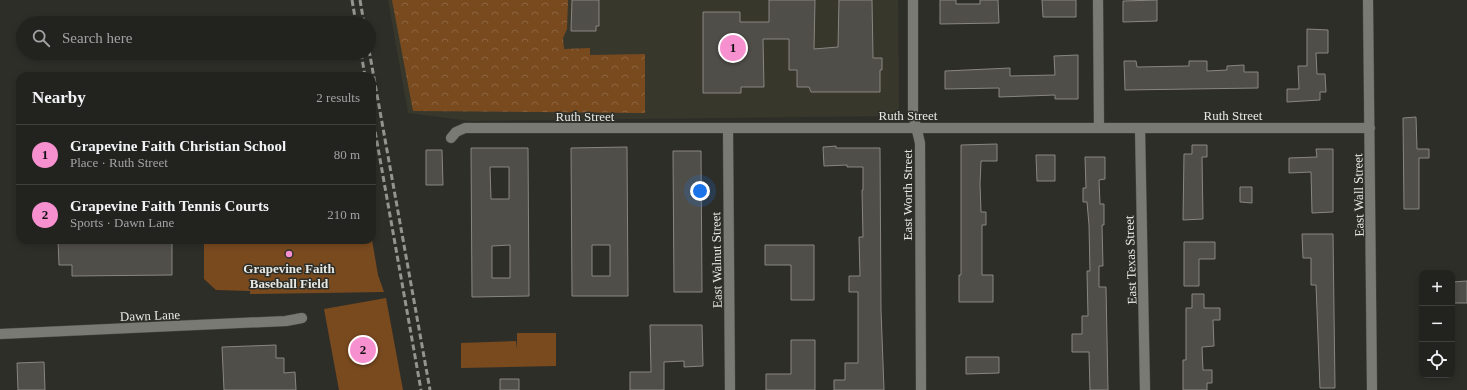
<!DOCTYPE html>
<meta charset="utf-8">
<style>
:root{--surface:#22221f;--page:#2e2f2c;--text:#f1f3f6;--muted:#a2a4a4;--line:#3f3f3d;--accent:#f690cf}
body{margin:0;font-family:Georgia,serif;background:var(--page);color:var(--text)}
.controls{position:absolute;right:12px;bottom:12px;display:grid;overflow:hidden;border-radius:8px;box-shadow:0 2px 6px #0003}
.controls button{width:36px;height:36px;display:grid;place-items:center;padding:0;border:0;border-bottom:1px solid var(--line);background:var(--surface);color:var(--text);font:20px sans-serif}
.you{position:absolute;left:700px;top:191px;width:14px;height:14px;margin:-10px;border:3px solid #fff;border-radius:50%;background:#1a73e8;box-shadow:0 0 0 6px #1a73e833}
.badge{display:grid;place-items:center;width:26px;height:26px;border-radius:50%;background:var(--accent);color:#111;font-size:13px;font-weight:700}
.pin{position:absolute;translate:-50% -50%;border:2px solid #fff;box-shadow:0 1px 4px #0006}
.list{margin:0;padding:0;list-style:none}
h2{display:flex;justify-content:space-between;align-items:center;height:52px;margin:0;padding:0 16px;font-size:17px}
h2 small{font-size:13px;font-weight:400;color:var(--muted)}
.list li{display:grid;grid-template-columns:26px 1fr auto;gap:12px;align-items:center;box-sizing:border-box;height:60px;padding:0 16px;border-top:1px solid var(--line)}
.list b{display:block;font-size:15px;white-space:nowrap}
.list p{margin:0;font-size:13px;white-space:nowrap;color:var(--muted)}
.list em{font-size:13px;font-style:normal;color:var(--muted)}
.icon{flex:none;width:22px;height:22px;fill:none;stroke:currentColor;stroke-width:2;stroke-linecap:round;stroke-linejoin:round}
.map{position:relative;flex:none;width:1467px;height:390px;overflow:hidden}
.search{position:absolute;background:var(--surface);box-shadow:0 2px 6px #0003;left:16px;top:16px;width:360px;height:44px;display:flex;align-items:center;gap:10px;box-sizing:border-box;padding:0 14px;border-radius:22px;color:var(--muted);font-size:15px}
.panel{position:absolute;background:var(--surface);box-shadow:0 2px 6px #0003;left:16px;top:72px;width:360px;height:172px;border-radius:12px}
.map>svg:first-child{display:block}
</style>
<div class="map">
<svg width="1467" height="390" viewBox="0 0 1467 390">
<defs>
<pattern id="park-crowns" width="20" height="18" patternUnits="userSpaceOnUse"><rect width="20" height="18" fill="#7a4a1f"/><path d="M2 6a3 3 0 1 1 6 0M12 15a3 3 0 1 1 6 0" fill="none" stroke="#8d643f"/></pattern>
</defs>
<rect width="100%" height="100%" fill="#2e2e29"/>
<path fill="#37372c" d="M388,0H898L899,116L470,121L408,113Z"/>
<path fill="url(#park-crowns)" d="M392,0H568L567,29L563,38L564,49L590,48V55L645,54V113L413,111Z"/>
<path fill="#7a4a1f" d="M204,240H372L378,275L384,292L250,294V291L216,290L204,279Z
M386,298L403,390H339L324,309Z
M517,333H556V366L461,368V343L516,341L517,349Z"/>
<path fill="#504e49" stroke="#898681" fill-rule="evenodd" d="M572,0H599V26H596V31H571Z
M769,0H815L814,49L838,47L839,0H872L873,58H882V70H880V92H811L809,87H797V70H789V39H763L764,87H741V93H703V12H740V22H769Z
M940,0H956V4H980V0H998L999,23L940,24Z
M1042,0H1076V17H1043Z
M1157,0V21L1123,22V1Z
M1307,29L1328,30V53H1316L1317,74H1325L1326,92H1320V100L1287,102V89H1299L1298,66H1307Z
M1078,55V99H1055V95L999,97V88L945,89V71L1010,68V76L1055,75L1054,56Z
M1124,61H1136L1137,67L1189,66V61H1207V71L1227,70V66L1244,65V72H1258V88L1125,90Z
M1416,117L1417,149H1429V158H1419V209H1404L1403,118Z
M997,144V161H981L980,184L981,212H986V225H982V275H993V302H959V275H961V145Z
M1192,145H1207V157H1202L1203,219L1183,220L1184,154H1192Z
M836,146V148H880L881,310L884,390H834V380H845V363H858V292H849V276H860L859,237H863L862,190H863V167H847V165L824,166L823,147Z
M627,147L628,296H572L571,148ZM592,245H610V276H592Z
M471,148H528L529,296L472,297ZM490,167H509V199H491ZM510,245V278H492V246Z
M1316,149H1333V212L1312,213L1311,172L1289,173V158L1317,157Z
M426,150H442L443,185H426Z
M673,151H701L702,292H674Z
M1036,155H1055V181H1037Z
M1085,157H1105V179L1099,180L1100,204H1104V225H1102L1103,266H1099V287H1106L1108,390H1090L1089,352H1072V334H1082V316H1088L1087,271H1090L1089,225L1087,202H1083V188H1086Z
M1240,187H1252V203L1240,202Z
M1302,234H1333L1335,388H1320L1316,285H1311V258H1303Z
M58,240H172V275L72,276V265H59Z
M1184,242H1215V259H1199V286H1184Z
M765,245H814V300H791V265H765Z
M1467,281V303H1452V282Z
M1192,294H1204V308H1220V320H1213L1214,346L1202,347L1203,370H1212V383H1207V390H1183V360H1186V308H1192Z
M650,325H702L703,366L684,367V361L664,362V390H630V372H651Z
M791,340H815V390H766V374H791Z
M276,345V358H284V373L295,372L296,390H224L222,347Z
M966,357H999V373L966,374Z
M44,362L45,390H18L17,363Z
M500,379H519V390H500Z"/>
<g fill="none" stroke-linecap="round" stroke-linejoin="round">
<defs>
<path id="minor" d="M913,0V114L920,143L921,390
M1098,0L1099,128
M1368,0L1372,390
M1140,128L1145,390
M728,129L730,390
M451,138L456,132L465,128H1370
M0,334L286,321L302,318"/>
</defs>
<use href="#minor" stroke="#484945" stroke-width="11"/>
<use href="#minor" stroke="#797a74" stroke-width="10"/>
<path stroke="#949490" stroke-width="3" stroke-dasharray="6 3" stroke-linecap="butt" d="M352,0L356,23
M360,0L364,23
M369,50L430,390
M361,53L365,76
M372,114L421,390"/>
</g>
<circle fill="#f690cf" stroke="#2e2e29" stroke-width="1.5" cx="289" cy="254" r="4"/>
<g text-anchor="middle" stroke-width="3" stroke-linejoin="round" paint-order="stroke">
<g font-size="13" fill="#e8e8e5" stroke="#2e2e29">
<text x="908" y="120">Ruth Street</text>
<text x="1233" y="120">Ruth Street</text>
<text x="585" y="121">Ruth Street</text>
<text transform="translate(907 195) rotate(-90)" y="5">East Worth Street</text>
<text transform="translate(1358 195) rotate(-91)" y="5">East Wall Street</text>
<text transform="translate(716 260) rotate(-91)" y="5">East Walnut Street</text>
<text transform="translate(1130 260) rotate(-92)" y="5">East Texas Street</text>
<text transform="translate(150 315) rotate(-2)" y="5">Dawn Lane</text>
</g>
<g font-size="13" font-weight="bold" fill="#e8e8e5" stroke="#2e2e29">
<text x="289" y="273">Grapevine Faith<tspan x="289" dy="15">Baseball Field</tspan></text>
</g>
</g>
</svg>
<div class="controls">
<button>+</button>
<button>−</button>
<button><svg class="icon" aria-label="locate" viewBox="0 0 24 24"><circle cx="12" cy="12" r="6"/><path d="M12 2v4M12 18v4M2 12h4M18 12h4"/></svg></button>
</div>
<div class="you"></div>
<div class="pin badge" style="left:733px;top:48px">1</div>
<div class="pin badge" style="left:363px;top:350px">2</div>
<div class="search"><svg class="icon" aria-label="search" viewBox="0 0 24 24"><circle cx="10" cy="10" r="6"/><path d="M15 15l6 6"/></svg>Search here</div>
<section class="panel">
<h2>Nearby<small>2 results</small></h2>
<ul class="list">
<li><span class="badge">1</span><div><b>Grapevine Faith Christian School</b><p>Place · Ruth Street</p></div><em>80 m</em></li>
<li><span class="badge">2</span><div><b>Grapevine Faith Tennis Courts</b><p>Sports · Dawn Lane</p></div><em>210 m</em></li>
</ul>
</section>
</div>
